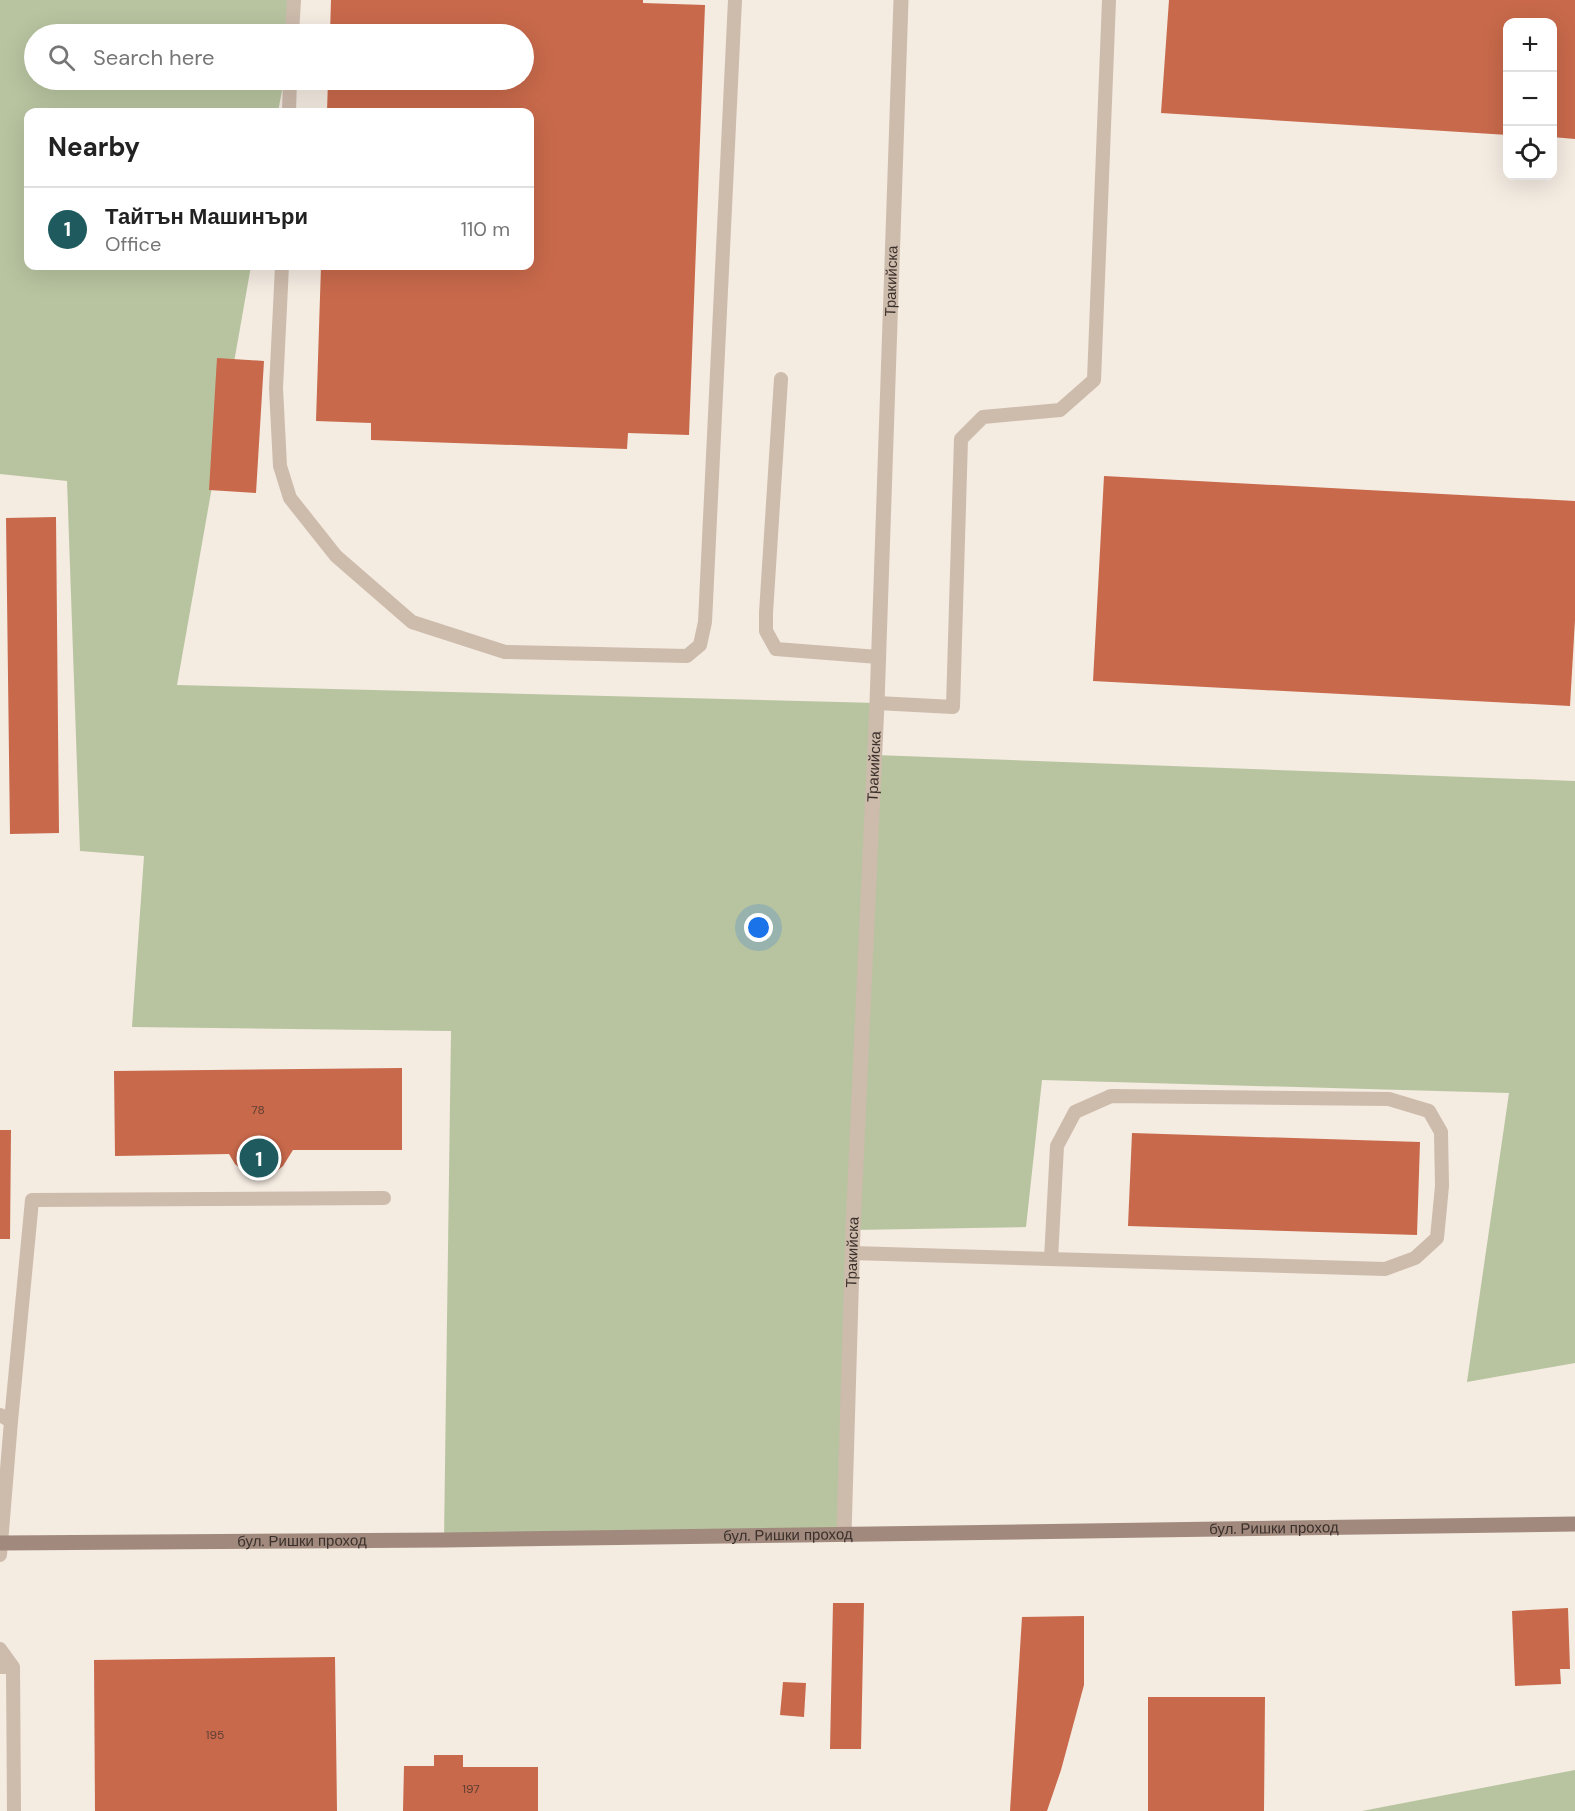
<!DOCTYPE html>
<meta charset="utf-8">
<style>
:root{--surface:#fff;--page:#f2f2f2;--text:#222;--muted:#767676;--line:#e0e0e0;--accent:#1f5a5e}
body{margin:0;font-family:"DM Sans",sans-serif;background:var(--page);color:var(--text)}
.controls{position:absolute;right:18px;top:18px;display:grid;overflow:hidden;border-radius:12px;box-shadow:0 6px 24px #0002}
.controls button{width:54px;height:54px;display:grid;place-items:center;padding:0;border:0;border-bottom:2px solid var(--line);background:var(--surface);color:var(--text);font:30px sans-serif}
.you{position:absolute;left:759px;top:928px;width:21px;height:21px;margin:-15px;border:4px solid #fff;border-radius:50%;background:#1a73e8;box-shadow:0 0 0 9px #1a73e833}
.badge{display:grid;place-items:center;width:39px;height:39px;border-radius:50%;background:var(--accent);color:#fff;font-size:20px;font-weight:700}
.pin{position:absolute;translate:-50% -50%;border:3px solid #fff;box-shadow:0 2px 6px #0006}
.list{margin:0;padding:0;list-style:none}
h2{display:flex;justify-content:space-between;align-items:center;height:78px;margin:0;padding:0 24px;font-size:26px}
h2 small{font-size:20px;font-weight:400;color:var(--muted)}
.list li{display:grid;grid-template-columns:39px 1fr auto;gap:18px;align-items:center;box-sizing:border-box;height:84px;padding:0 24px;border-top:2px solid var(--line)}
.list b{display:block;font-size:22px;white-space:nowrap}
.list p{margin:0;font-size:20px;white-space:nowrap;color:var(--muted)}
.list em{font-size:20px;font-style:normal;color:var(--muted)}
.icon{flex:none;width:33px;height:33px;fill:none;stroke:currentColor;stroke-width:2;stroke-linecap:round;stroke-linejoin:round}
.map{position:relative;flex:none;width:1575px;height:1811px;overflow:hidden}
.search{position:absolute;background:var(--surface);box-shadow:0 6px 24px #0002;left:24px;top:24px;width:510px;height:66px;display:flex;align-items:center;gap:15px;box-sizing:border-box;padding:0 21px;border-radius:33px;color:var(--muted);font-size:22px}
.panel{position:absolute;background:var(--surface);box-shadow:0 6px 24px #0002;left:24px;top:108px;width:510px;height:162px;border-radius:12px}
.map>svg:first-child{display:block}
</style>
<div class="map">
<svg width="1575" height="1811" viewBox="0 0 1575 1811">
<rect width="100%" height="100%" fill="#f4ebe1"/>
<path fill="#b8c4a0" d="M0,0H299L292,34H34V80H284L278,112H28V266H251L177,685L877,703L875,755L1575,781V1363L1467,1382L1509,1093L1042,1080L1026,1227L853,1230L844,1534L444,1540L451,1031L132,1027L144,856L80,851L67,481L0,474Z
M1575,1770V1811H1362Z"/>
<path fill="#c8694b" d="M331,0H643V3L705,5L689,435L628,433L627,449L371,440V423L316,421L321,266H530V112H327L328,80H524V34H330Z
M1169,0H1575V139L1552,137V22H1508V135L1161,113Z
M217,358L264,361L256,493L209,490Z
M1104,476L1575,501V620L1570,706L1093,681Z
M56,517L59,833L10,834L6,518Z
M402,1068V1150H293L283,1166L276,1172L264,1175L252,1174L243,1171L235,1164L229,1154L115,1156L114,1071Z
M0,1130H11L10,1239H0Z
M1132,1133L1420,1142L1417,1235L1128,1226Z
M833,1603H864L861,1749H830Z
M1568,1608L1570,1669H1560L1561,1684L1515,1686L1512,1611Z
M1084,1616V1685L1061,1770L1047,1811H1010L1022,1617Z
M335,1657L337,1811H95L94,1660Z
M783,1682L806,1683L804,1717L780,1715Z
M1148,1697H1265L1264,1811H1148Z
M434,1755H463V1767H538V1811H403L404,1766H434Z"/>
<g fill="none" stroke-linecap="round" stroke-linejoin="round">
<path stroke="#cdbbac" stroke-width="14" d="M292,34L294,0
M289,112L290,80
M282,266L276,388L280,466L290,498L336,556L412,622L505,652L687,656L700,645L705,622L735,0
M781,379L766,613V631L776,649L878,657
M877,703L953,707L961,439L983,417L1060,410L1094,380L1109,0
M852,1253L1385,1269L1415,1258L1437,1238L1442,1186L1441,1132L1429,1111L1389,1099L1111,1096L1075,1112L1057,1146L1051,1259
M0,1415L11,1421L0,1555
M11,1421L32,1200L384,1198
M0,1649L13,1667H0
M13,1667L14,1811"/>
<path stroke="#cdbbac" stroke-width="15" id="s1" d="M844,1534L853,1229L877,703L901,0"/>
<path stroke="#a18a7d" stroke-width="15" id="s2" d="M0,1543L444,1540L1575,1524"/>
</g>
<g text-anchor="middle" stroke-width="4.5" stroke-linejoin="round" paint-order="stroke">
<g font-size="12" fill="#5e3e33">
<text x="258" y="1114">78</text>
<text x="215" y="1739">195</text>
<text x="471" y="1793">197</text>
</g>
<g font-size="15" fill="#3b302b" stroke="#fbf5ee">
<text dy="5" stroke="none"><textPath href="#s1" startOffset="1254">Тракийска</textPath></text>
<text dy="5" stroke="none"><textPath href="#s1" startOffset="768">Тракийска</textPath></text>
<text dy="5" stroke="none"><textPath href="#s1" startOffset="282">Тракийска</textPath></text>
<text dy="5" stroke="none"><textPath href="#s2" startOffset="1274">бул. Ришки проход</textPath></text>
<text dy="5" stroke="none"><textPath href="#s2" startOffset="788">бул. Ришки проход</textPath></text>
<text dy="5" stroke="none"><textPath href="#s2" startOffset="302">бул. Ришки проход</textPath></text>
</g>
</g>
</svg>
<div class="controls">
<button>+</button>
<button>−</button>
<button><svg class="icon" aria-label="locate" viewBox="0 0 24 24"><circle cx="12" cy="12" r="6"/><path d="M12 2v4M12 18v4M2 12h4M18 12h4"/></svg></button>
</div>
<div class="you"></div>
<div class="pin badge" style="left:259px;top:1158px">1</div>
<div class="search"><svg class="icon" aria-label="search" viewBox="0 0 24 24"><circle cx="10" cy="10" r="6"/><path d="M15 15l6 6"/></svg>Search here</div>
<section class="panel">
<h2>Nearby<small></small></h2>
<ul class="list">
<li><span class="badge">1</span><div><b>Тайтън Машинъри</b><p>Office</p></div><em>110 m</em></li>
</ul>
</section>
</div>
